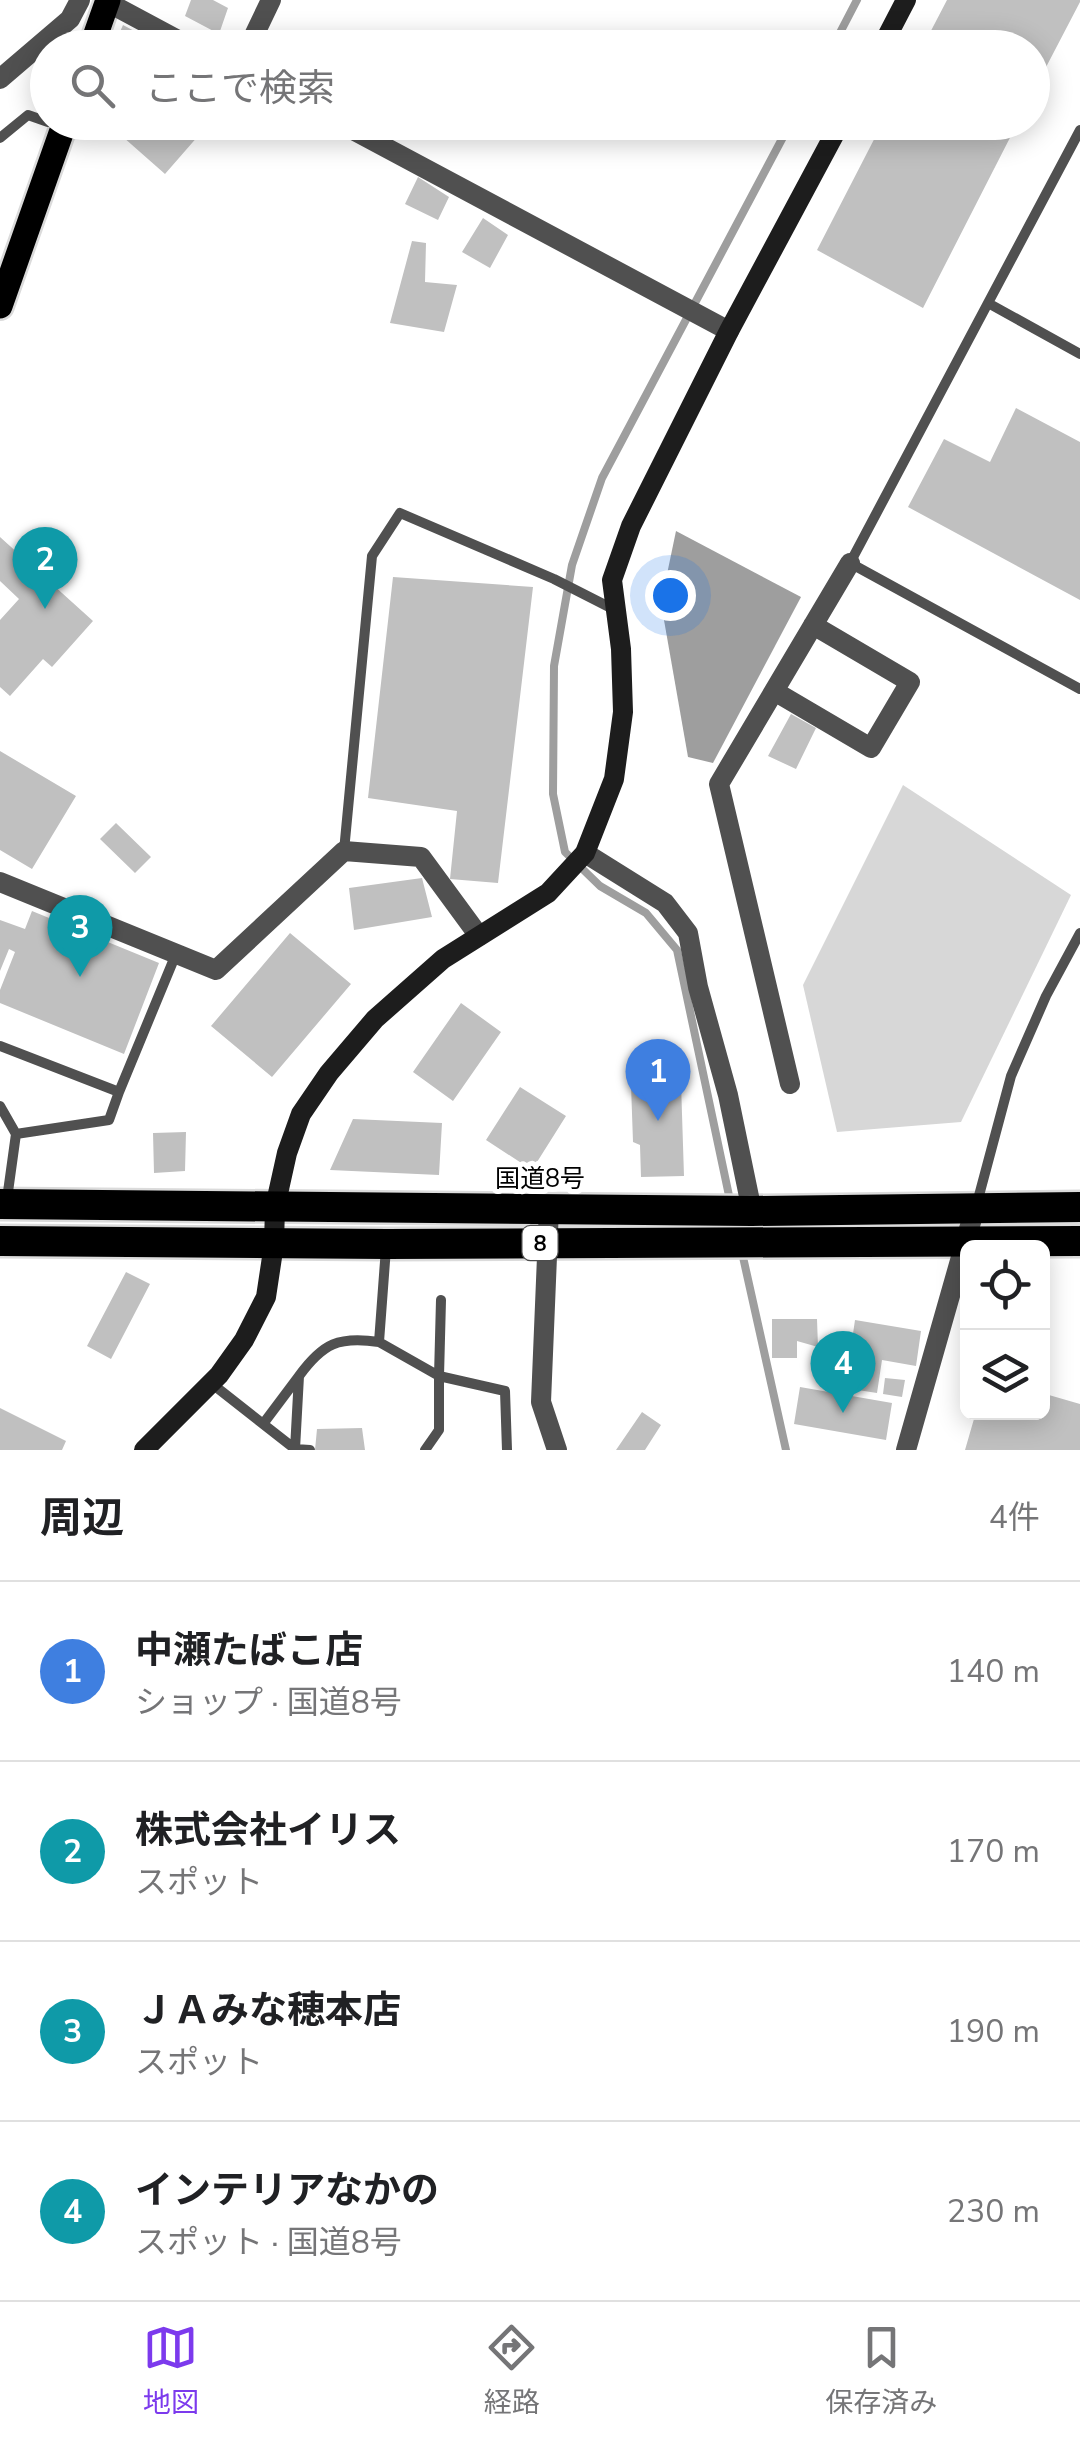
<!DOCTYPE html>
<html lang="ja">
<meta charset="utf-8">
<style>
:root{--surface:#fff;--page:#f6f6f6;--text:#202124;--muted:#757577;--line:#e0e0e0;--accent:#7c3aed}
body{margin:0;font-family:"Nunito Sans","Noto Sans JP",sans-serif;background:var(--page);color:var(--text)}
.controls{position:absolute;right:30px;bottom:30px;display:grid;overflow:hidden;border-radius:15px;box-shadow:0 5px 25px #0003}
.controls button{width:90px;height:90px;display:grid;place-items:center;padding:0;border:0;border-bottom:2px solid var(--line);background:var(--surface);color:var(--text);font:50px sans-serif}
.you{position:absolute;left:670px;top:595px;width:35px;height:35px;margin:-25px;border:8px solid #fff;border-radius:50%;background:#1a73e8;box-shadow:0 0 0 15px #1a73e833}
.badge{display:grid;place-items:center;width:65px;height:65px;border-radius:50%;background:var(--accent);color:#fff;font-size:32px;font-weight:700}
.pin{position:absolute;translate:-50% -82px;filter:drop-shadow(0 2px 5px #0008)}
.pin::after{content:'';position:absolute;top:52px;width:35px;height:30px;background:inherit;clip-path:polygon(0 0,100% 0,50% 100%)}
.list{margin:0;padding:0;list-style:none}
h2{display:flex;justify-content:space-between;align-items:center;height:130px;margin:0;padding:0 40px;font-size:42px}
h2 small{font-size:32px;font-weight:400;color:var(--muted)}
.list li{display:grid;grid-template-columns:65px 1fr auto;gap:30px;align-items:center;box-sizing:border-box;height:180px;padding:0 40px;border-top:2px solid var(--line)}
.list b{display:block;font-size:38px;white-space:nowrap}
.list p{margin:0;font-size:32px;white-space:nowrap;color:var(--muted)}
.list em{font-size:32px;font-style:normal;color:var(--muted)}
.icon{flex:none;width:55px;height:55px;fill:none;stroke:currentColor;stroke-width:2;stroke-linecap:round;stroke-linejoin:round}
.map{position:relative;flex:none;width:1080px;height:1450px;overflow:hidden}
.search{position:absolute;background:var(--surface);box-shadow:0 5px 25px #0003;left:30px;right:30px;top:30px;height:110px;display:flex;align-items:center;gap:25px;box-sizing:border-box;padding:0 35px;border-radius:55px;color:var(--muted);font-size:38px}
.sheet{height:850px;background:var(--surface)}
nav{display:flex;justify-content:space-around;align-items:center;box-sizing:border-box;height:140px;border-top:2px solid var(--line);background:var(--surface);font-size:28px;color:var(--muted)}
nav a{display:grid;justify-items:center;gap:5px}
nav .on{color:var(--accent)}
.map>svg:first-child{display:block}
</style>
<div class="map">
<svg width="1080" height="1450" viewBox="0 0 1080 1450">
<rect width="100%" height="100%" fill="#fff"/>
<path fill="#d7d7d7" d="M903,785L1071,895L961,1122L837,1132L803,985Z"/>
<path fill="#9e9e9e" d="M676,531L801,597L713,763L688,757L661,603Z"/>
<g fill="none" stroke-linecap="round" stroke-linejoin="round">
<path stroke="#9e9e9e" stroke-width="8" d="M832,48L857,0
M731,1205L677,950L646,913L600,886L565,852L553,794L554,666L572,565L602,478L791,122
M741,1248L786,1450"/>
</g>
<path fill="#c0c0c0" d="M191,0H213L228,8L219,34L185,16Z
M947,0H1080V2L1032,94V48H922Z
M123,25L166,48H113Z
M136,122H186L199,135L165,174L123,137Z
M883,122H1018L923,308L817,250Z
M418,177L449,197L438,220L405,204Z
M483,218L508,235L490,268L462,252Z
M412,241L426,243L425,282L457,285L444,332L390,323Z
M1016,408L1080,442V600L908,507L944,439L990,462Z
M0,537L93,621L52,667L43,659L10,696L0,687V620L19,599L0,581Z
M393,577L533,587L498,883L450,879L457,811L368,798Z
M791,714L816,728L796,769L768,756Z
M0,751L76,796L32,869L0,850Z
M116,823L151,857L135,873L100,839Z
M422,878L432,917L354,930L349,888Z
M32,911L159,963L124,1054L0,1003V990L15,952L9,949L0,971V920L25,929Z
M290,933L351,984L272,1077L211,1026Z
M461,1003L501,1032L453,1101L413,1072Z
M681,1083L684,1176L641,1177L640,1145L633,1142L631,1085Z
M520,1087L566,1116L532,1170L486,1140Z
M353,1119L442,1123L439,1175L330,1170Z
M186,1132L185,1171L154,1173L153,1133Z
M126,1272L150,1284L111,1359L87,1346Z
M772,1319H817L818,1347L797,1341V1358H772Z
M855,1320L921,1331L916,1366L882,1360L877,1393L845,1388Z
M885,1378L905,1380L902,1397L883,1394Z
M800,1387L892,1403L886,1440L794,1424Z
M1042,1393L1080,1404V1450H965L976,1412H1042Z
M0,1408L66,1441L62,1450H0Z
M642,1412L661,1425L645,1450H616Z
M362,1428L365,1450H315L317,1429Z"/>
<g fill="none" stroke-linecap="round" stroke-linejoin="round">
<defs>
<path id="primary" d="M91,48L108,0
M0,306L65,122"/>
<path id="highway" d="M0,1204L752,1211L1080,1207
M0,1241L387,1244L1080,1241"/>
</defs>
<use href="#primary" stroke="#dbdbdb" stroke-width="30"/>
<use href="#highway" stroke="#dbdbdb" stroke-width="35"/>
<path stroke="#505050" stroke-width="10" d="M207,122L219,131L230,122
M0,138L28,115L48,122
M988,303L1080,130
M1080,354L988,303L850,563L1080,689
M344,851L372,556L400,513L554,579L613,609
M0,1046L119,1092L109,1120L16,1134L7,1199
M119,1092L176,954
M0,1106L16,1134
M977,1203L1011,1076L1046,996L1080,933
M386,1248L379,1342L439,1376L441,1300
M299,1376C323,1343 339,1336 379,1342
M211,1383L295,1449L310,1450
M263,1424L299,1376L295,1449
M425,1450L439,1430V1376L505,1391L507,1450"/>
<path stroke="#505050" stroke-width="20" d="M107,2L193,48
M248,48L271,0
M0,79L70,19L80,0
M338,122L729,331
M774,691L871,748L910,682L813,625
M585,853L665,903L688,933L698,987L728,1095L752,1211
M0,882L216,970L344,851L421,857L479,936
M790,1084L719,784L850,563
M549,1208L541,1402L557,1450
M906,1450L975,1208"/>
<path stroke="#1d1d1d" stroke-width="20" d="M881,48L906,0
M144,1450L219,1375L244,1340L266,1297L274,1244L275,1207L287,1153L301,1114L329,1073L375,1019L443,959L548,893L585,853L614,779L623,712L621,649L612,580L631,526L729,331L841,122"/>
<use href="#primary" stroke="#000" stroke-width="25"/>
<use href="#highway" stroke="#000" stroke-width="30"/>
</g>
<g text-anchor="middle" stroke-width="10" stroke-linejoin="round" paint-order="stroke">
<rect fill="#fff" stroke="#4c4c4c" stroke-width="2.5" x="522.5" y="1226" width="35" height="34" rx="8"/>
<g font-size="22" font-weight="bold" fill="#000">
<text x="540" y="1251">8</text>
</g>
<g font-size="25" fill="#000" stroke="#fff">
<text x="540" y="1187">国道8号</text>
</g>
</g>
</svg>
<div class="controls">
<button><svg class="icon" aria-label="locate" viewBox="0 0 24 24"><circle cx="12" cy="12" r="6"/><path d="M12 2v4M12 18v4M2 12h4M18 12h4"/></svg></button>
<button><svg class="icon" aria-label="layers" viewBox="0 0 24 24"><path d="M12 4l9 5-9 5-9-5zM3 14l9 5 9-5"/></svg></button>
</div>
<div class="you"></div>
<div class="pin badge" style="left:658px;top:1121px;background:#3f7fe0">1</div>
<div class="pin badge" style="left:45px;top:609px;background:#0f9aa8">2</div>
<div class="pin badge" style="left:80px;top:977px;background:#0f9aa8">3</div>
<div class="pin badge" style="left:843px;top:1413px;background:#0f9aa8">4</div>
<div class="search"><svg class="icon" aria-label="search" viewBox="0 0 24 24"><circle cx="10" cy="10" r="6"/><path d="M15 15l6 6"/></svg>ここで検索</div>
</div>
<section class="sheet">
<h2>周辺<small>4件</small></h2>
<ul class="list">
<li><span class="badge" style="background:#3f7fe0">1</span><div><b>中瀬たばこ店</b><p>ショップ · 国道8号</p></div><em>140 m</em></li>
<li><span class="badge" style="background:#0f9aa8">2</span><div><b>株式会社イリス</b><p>スポット</p></div><em>170 m</em></li>
<li><span class="badge" style="background:#0f9aa8">3</span><div><b>ＪＡみな穂本店</b><p>スポット</p></div><em>190 m</em></li>
<li><span class="badge" style="background:#0f9aa8">4</span><div><b>インテリアなかの</b><p>スポット · 国道8号</p></div><em>230 m</em></li>
</ul>
</section>
<nav>
<a class="on"><svg class="icon" aria-label="map" viewBox="0 0 24 24"><path d="M3 6l6-2 6 2 6-2v14l-6 2-6-2-6 2zM9 4v14M15 6v14"/></svg>地図</a>
<a><svg class="icon" aria-label="directions" viewBox="0 0 24 24"><path d="M12 3l9 9-9 9-9-9zM9 14v-3h6M13 9l2 2-2 2"/></svg>経路</a>
<a><svg class="icon" aria-label="saved" viewBox="0 0 24 24"><path d="M7 4h10v16l-5-4-5 4z"/></svg>保存済み</a>
</nav>
